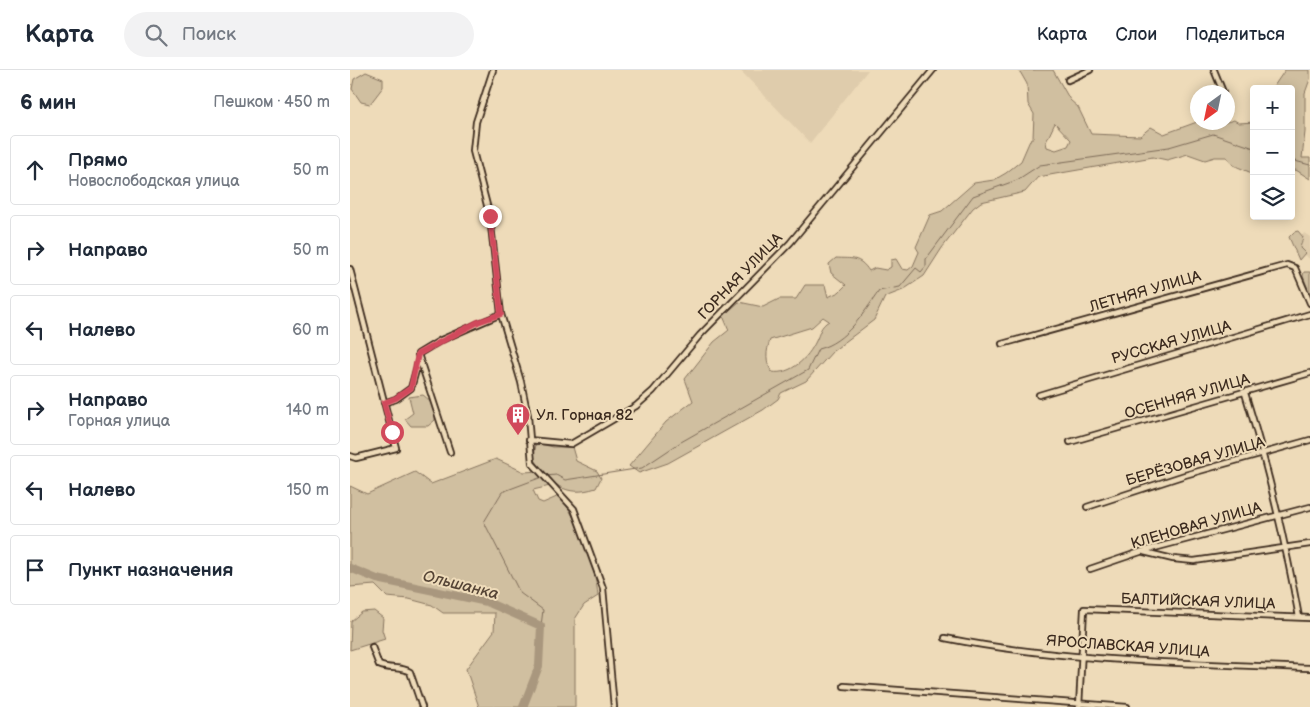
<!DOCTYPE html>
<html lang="ru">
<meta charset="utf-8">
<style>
:root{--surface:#fff;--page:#f2f2f3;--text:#1f2937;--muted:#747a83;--line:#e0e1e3}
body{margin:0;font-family:"Balsamiq Sans",sans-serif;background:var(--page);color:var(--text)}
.controls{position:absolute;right:15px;top:15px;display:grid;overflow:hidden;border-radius:5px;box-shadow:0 2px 12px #0003}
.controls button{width:45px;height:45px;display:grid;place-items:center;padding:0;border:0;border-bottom:1px solid var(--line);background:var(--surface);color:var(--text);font:25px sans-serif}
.compass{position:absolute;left:840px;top:15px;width:45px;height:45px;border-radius:50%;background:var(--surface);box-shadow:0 2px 12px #0003;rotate:213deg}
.stop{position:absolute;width:15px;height:15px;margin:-11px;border:4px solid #d1495b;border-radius:50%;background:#fff}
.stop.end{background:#d1495b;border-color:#fff;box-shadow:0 1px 5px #0008}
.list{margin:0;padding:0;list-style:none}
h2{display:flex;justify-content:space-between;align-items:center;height:65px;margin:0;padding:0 20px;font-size:21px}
h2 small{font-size:16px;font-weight:400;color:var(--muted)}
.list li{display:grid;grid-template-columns:32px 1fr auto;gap:15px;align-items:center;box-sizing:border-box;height:70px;margin:0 10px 10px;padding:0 10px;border:1px solid var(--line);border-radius:5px}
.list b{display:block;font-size:19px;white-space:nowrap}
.list p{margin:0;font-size:16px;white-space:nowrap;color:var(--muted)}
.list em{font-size:16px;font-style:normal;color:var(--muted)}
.icon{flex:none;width:28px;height:28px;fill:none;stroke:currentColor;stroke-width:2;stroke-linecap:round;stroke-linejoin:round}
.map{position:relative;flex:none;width:960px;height:637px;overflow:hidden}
header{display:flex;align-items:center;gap:30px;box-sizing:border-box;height:70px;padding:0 25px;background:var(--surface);border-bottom:1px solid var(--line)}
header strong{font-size:24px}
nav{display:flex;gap:28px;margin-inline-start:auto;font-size:18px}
.search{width:350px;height:45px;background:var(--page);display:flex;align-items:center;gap:12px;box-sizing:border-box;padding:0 18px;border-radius:28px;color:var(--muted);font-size:19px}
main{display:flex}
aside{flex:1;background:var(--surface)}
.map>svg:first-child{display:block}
</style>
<header>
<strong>Карта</strong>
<div class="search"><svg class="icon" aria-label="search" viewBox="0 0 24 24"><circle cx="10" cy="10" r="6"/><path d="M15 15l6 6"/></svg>Поиск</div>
<nav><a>Карта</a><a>Слои</a><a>Поделиться</a></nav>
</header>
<main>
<aside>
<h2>6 мин<small>Пешком · 450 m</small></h2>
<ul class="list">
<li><svg class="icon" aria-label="ahead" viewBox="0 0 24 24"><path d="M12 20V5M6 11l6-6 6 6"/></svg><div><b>Прямо</b><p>Новослободская улица</p></div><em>50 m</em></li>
<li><svg class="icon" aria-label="right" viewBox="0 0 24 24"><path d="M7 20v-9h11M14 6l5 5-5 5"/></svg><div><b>Направо</b></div><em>50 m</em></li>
<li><svg class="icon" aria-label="left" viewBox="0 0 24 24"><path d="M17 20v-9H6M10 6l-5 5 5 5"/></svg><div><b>Налево</b></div><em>60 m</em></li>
<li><svg class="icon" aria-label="right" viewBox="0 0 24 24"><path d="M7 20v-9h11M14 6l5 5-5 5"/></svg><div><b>Направо</b><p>Горная улица</p></div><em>140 m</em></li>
<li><svg class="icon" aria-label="left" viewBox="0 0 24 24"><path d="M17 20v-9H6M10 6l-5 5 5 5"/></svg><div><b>Налево</b></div><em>150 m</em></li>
<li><svg class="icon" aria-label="arrive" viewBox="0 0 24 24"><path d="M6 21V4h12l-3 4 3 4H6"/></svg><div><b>Пункт назначения</b></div></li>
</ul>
</aside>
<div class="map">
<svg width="960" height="637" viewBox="0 0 960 637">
<rect width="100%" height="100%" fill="#eedbb9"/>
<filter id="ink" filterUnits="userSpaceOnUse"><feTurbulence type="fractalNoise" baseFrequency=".02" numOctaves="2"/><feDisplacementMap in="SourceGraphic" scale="10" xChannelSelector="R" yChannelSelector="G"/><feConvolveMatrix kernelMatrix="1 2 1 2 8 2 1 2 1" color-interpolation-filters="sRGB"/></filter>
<g filter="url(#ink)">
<path fill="#dfccac" d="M390,0H518L460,73Z
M954,163L960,167V189L945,179Z"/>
<path fill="#d0bfa0" stroke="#86745f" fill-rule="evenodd" d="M669,0H703L720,30L728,37L741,64L790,66L801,57L814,64L847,52L866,55L884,50L889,53L904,52V104L883,95L877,87H865L855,90L838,84L817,90L803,87L688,107L675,122L631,132L623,138L592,178L574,206L553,220L535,227L524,250L483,281L456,311L431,323L428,329L413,340L318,393L289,403L279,396L316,352L343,331L335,309L364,272L379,260L373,246L389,232L413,237L429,229H446L455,215H475L478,227L489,222L496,215L481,203L479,194L486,188C502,189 509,186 519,201L525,198L536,200L541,197V190L546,189L552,199L558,200L563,196L569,182L566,177L580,145L592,141L624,113L644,110L656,103L671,91L681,68H683L684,44L678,34L677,14ZM705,53L721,70L718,76L706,80L697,77L696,72ZM473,247L479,251C470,256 470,263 466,271C458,288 441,305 422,302C415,291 416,282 420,270L462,257Z
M935,0H960V9L955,23V62L952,88H960V109L946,100L941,101V19H922Z
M16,2L33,9V17L20,34L11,32L2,19L4,9Z
M948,161L953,167L950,178L955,183L949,190L939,167L944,162Z
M954,202H960V224L953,206Z
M73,325C81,330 86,341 85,350L78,356H61L55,349L63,343L59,327Z
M186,373L203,377H222L226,391L247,401L251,408L246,418C215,428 200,414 184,388Z
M146,389L174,402L189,401L200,416L183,420L188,431L193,433L209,426C228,446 246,498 248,526L234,535L225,549V637H129L116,599L144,561L145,543H93L82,535L59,529L37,527L25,515L0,517V416L17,424L65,402L81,414Z
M24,541L33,548L32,560L35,569L0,580L1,551L12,542Z"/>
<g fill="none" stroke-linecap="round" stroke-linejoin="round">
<path stroke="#7d6b58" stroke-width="1" d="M941,90L960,95
M544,218L550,217L566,198L571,202L576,196V189L623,126L667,110L690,95L819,77L863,64L904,78
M196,406L206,405L215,410L292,398L331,372L458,300L468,279C496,272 513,244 529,221L539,219
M191,556L193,540L170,523L134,452L152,422L192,407"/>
<path stroke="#a9977e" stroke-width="8" d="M0,498L27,509L137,532L191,556L189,596L173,637"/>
<defs>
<path id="minor" d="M143,0L126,52L123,81L140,147L151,244L171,312L178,346L182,393L224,439L253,518L264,637
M864,0L873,22
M718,10L740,0
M0,199L46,378L6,388L0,386
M652,274L937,195L945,198L960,233
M895,323C918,397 935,471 949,547
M689,325L960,244
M34,333L46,329L61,318L69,290
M179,370L221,374L286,336L303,321L350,265L440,173L583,0
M720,372L960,303
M100,382L68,284L91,270L151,244
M737,437L835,405L960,370
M794,482L823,489L844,491L960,474
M740,499L793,481L960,437
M595,568C714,592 838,593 960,598
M22,577L29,595C40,600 50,596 60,602L72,637
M494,616L777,637
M729,637L734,539L960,548"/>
</defs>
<use href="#minor" stroke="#3b2a1e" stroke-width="8"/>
<use href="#minor" stroke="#eedbb9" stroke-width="4.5"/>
</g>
</g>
<g fill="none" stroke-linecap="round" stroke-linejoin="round" filter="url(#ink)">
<path stroke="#d1495b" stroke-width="6" d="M42,362L34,333L46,328L61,318L68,284L128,252L151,244L140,146"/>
</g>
<defs>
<symbol id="building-pin" viewBox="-11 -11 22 30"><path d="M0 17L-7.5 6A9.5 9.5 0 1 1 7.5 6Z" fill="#d1495b" stroke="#eedbb9"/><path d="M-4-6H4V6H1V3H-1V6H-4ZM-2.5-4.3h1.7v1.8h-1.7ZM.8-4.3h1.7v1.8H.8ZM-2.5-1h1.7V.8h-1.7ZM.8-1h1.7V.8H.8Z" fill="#fff"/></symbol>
</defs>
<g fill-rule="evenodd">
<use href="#building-pin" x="154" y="331" width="28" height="38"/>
</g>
<g text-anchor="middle" stroke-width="4" stroke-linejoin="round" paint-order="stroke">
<g font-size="15" fill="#3b2a1e" stroke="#eedbb9">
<text transform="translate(390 206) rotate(-46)" y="5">ГОРНАЯ УЛИЦА</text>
<text transform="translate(795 221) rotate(-16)" y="5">ЛЕТНЯЯ УЛИЦА</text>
<text transform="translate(821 272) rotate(-16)" y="5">РУССКАЯ УЛИЦА</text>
<text transform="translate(837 326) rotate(-16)" y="5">ОСЕННЯЯ УЛИЦА</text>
<text transform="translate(845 391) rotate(-16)" y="5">БЕРЁЗОВАЯ УЛИЦА</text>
<text transform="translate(846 455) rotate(-16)" y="5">КЛЕНОВАЯ УЛИЦА</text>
<text transform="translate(848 531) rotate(2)" y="5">БАЛТИЙСКАЯ УЛИЦА</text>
<text transform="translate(778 576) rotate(4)" y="5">ЯРОСЛАВСКАЯ УЛИЦА</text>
</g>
<g font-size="15" fill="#3b2a1e" stroke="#eedbb9" text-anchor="start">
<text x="186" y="350">Ул. Горная 82</text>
</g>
<g font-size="16" font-style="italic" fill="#564536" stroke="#eedbb9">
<text transform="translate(111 514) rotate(14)" y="6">Ольшанка</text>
</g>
</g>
</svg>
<div class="controls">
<button>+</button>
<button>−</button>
<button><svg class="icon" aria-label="layers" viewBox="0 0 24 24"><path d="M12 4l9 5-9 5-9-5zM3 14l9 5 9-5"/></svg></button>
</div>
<svg class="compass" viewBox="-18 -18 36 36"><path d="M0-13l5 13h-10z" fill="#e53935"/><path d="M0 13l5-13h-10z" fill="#747a83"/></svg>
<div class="stop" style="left:42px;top:362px"></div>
<div class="stop end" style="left:140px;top:146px"></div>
</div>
</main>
